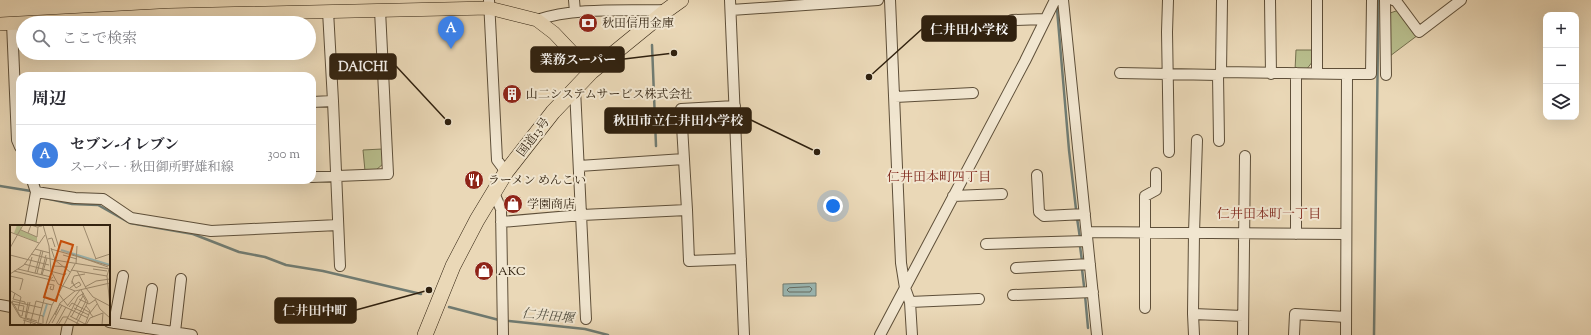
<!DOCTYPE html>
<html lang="ja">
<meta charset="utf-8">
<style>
:root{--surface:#fff;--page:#f7f7f7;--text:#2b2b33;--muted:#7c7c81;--line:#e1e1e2;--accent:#d93025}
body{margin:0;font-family:"Sorts Mill Goudy","Noto Serif JP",serif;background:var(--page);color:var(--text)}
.controls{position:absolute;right:12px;top:12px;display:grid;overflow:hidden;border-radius:8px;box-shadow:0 4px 16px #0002}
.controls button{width:36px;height:36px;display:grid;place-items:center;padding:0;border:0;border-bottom:1px solid var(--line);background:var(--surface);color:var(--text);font:20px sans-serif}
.you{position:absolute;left:833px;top:206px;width:14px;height:14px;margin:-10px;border:3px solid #fff;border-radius:50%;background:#1a73e8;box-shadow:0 0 0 6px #1a73e833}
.badge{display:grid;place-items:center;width:26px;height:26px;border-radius:50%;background:var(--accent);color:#fff;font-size:13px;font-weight:700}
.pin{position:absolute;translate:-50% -33px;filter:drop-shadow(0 1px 2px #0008)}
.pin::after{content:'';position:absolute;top:21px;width:14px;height:12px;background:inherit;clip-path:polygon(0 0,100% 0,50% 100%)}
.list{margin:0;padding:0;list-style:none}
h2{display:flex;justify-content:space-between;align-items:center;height:52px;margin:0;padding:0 16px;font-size:17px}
h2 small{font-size:13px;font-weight:400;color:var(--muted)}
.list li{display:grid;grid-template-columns:26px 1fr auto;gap:12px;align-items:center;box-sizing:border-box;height:60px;padding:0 16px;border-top:1px solid var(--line)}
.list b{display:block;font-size:15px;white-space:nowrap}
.list p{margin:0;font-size:13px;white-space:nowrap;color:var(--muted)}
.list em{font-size:13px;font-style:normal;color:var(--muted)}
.icon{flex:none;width:22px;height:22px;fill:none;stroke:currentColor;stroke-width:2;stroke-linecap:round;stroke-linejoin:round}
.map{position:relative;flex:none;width:1591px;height:335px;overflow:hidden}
.search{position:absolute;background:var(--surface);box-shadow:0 4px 16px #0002;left:16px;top:16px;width:300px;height:44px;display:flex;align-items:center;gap:10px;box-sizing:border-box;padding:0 14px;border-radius:22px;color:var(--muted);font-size:15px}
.panel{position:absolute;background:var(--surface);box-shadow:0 4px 16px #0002;left:16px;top:72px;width:300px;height:112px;border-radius:12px}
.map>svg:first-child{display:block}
</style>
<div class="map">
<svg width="1591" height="335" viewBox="0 0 1591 335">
<rect width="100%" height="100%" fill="#ead8b7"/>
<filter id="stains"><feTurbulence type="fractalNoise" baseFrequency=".005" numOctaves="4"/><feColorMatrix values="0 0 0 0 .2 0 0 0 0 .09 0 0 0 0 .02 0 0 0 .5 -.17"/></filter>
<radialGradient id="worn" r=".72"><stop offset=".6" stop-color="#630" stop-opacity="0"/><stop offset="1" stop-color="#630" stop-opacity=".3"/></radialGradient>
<path fill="#b8be8d" stroke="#74704e" d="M1399,10L1418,35L1390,56V13Z
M1296,50H1312L1313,61L1306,70H1295Z
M382,149L383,164L376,170L365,171L363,150Z"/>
<path fill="#9ab8b5" stroke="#707c73" d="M816,283V296H783V284Z"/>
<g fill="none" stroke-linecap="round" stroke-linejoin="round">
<path stroke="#656c62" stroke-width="1" d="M810,287L812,289L810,292H789L787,290L789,288Z"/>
<path stroke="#707c73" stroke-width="2.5" d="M1057,9L1069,150L1076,209
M652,45L656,146
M0,186L31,191
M45,198L72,204L98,205L130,223L193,234L239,252L265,257L286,265L323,271L421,294
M1077,218L1080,238
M1080,246L1082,261
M1082,269L1084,286
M1085,295L1088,328
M449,307L499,320
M509,321L585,329L608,335
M1374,335L1378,40V0"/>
<defs>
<path id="minor" d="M489,0L497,160L506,172
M574,0L575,12
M730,0L744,335
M890,0L901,263L905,288L910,302L912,335
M1063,0L1097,335
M1168,0L1167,32L1169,152
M1270,0L1271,74
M1385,0L1386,75
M1393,0L1396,1L1419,32L1461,0
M731,10L878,0
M328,11L333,101L340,266
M537,20C575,7 626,11 667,10
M1012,20L1045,19
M12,23L17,140L20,147
M1221,72L1222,0
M1120,73L1218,75L1221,72L1347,74L1346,335
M1296,73V234
M1317,73V0
M1347,74H1371L1372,0
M1218,75L1219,141
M575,89L586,319
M895,97L973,93
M312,102L333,101
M1197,140L1194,233L1193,314L1243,316
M579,166L684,159
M1037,175L1039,212L1044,216L1085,214
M312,177L388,174L380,10
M36,192L75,198L103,199L131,218L211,231L338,225
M494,193L501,209L503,335
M953,196L1002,194
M687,210L681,109L735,106
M501,222L582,215L687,210L689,261L741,259
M30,226L36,192L32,180
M1087,232L1346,234
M986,244L1087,241
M1016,268L1090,264
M1013,295L1093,292
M910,302L979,299
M0,305L11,307
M1145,308V196L1156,190V173
M1193,314L1194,335
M109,322L192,335
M114,323L123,276
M146,328L152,289
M175,332L181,279
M66,335L68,324
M880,335L1025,61L1055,0
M1243,335L1245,156
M1294,335L1295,314L1346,317"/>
<path id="major" d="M0,24L169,15L489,8L537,20L554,33L591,72"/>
<path id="highway" d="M425,335L453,266L477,220L506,172L553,112L591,72L667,10L681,0"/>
</defs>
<use href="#minor" stroke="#5e4f39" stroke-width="12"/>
<use href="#major" stroke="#30210f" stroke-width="14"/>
<use href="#highway" stroke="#30210f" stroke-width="16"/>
<use href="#minor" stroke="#f1e6d0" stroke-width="10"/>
<use href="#major" stroke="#ead8b7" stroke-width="13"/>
<use href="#highway" stroke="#ead8b7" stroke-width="15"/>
</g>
<defs>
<symbol id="bank-disc" viewBox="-11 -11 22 22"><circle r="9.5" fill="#8f2418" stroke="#f1e6d0"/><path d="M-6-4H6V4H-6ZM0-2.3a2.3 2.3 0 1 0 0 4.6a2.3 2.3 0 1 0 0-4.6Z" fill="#fff"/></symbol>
<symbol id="building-disc" viewBox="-11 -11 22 22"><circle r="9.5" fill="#8f2418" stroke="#f1e6d0"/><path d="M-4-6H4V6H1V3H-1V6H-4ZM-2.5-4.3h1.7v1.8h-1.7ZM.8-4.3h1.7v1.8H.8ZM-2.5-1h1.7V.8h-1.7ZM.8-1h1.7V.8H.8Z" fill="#fff"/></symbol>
<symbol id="restaurant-disc" viewBox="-11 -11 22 22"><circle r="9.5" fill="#8f2418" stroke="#f1e6d0"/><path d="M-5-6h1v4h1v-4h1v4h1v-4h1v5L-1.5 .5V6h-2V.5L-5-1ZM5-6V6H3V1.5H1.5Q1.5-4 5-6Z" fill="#fff"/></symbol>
<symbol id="shop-disc" viewBox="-11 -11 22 22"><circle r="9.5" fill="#8f2418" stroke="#f1e6d0"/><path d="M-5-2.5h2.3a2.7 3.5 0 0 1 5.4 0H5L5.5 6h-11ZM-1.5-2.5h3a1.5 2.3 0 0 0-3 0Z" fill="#fff"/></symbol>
</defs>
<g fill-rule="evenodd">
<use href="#bank-disc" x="577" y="12" width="22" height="22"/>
<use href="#building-disc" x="501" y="83" width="22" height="22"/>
<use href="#restaurant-disc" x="463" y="169" width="22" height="22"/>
<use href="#shop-disc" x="502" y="193" width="22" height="22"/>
<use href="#shop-disc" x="473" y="260" width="22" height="22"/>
</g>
<g text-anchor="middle" stroke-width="4" stroke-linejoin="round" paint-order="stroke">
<g font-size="12" fill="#30210f" stroke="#f1e6d0" text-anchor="start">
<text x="602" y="27">秋田信用金庫</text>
<text x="526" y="98">山二システムサービス株式会社</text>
<text x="488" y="184">ラーメン めんこい</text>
<text x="527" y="208">学園商店</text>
<text x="498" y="275">AKC</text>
</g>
<g font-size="12" fill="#30210f" stroke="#f1e6d0">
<text transform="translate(533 137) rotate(-53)" y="4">国道13号</text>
</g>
<g font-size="13" fill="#7a1f14" stroke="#f1e6d0">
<text x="939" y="181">仁井田本町四丁目</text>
<text x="1269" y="218">仁井田本町一丁目</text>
</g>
<g font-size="13" font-style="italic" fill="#504e41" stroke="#f1e6d0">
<text transform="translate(548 315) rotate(6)" y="5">仁井田堰</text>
</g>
</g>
<g transform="translate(10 225)">
<rect width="100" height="100" fill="#ead8b7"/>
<path d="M7,0L12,2L11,5L27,12V17L4,8Z" fill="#b8be8d"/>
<path fill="none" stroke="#9ab8b5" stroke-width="2" d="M51,25L100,40M33,92L37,79"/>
<path fill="none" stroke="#a08f74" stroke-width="1" d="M33,0L39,21L41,46L48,59L65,66L100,58M42,0L49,23M73,0L86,34M11,5L27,12L28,2M0,7L29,18M18,8L21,0L27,2L32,1M38,14L42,13L45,22M0,23L13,0M41,23L45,35L60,47M25,24L40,28M41,24L100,41M59,28L98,42M21,29L45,35M0,30L39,40M53,30L67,34M85,34L100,29M14,39L55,50L56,48M66,39L67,21M44,41L58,42M8,44L41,52M83,44L97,46M99,44L97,51L100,81M42,45L45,35L100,44M61,45L97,51M4,46L45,56M18,46L22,32M67,46L76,63M25,48L31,26M27,48L33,26M0,49L14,40L35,10M31,50L36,30M32,50L37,33M0,51L13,54L10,65M62,56L64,51L75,49M69,57L71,60L66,63L64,60ZM38,59L44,60L43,65L40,64L41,61M75,62L86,56L100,54M60,63L64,60L62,56V59M76,63L83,72L100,81M1,66L11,72L8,85M5,68L3,74L15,77V79M48,68L58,81M69,74L79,79L85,75M85,74L90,84L100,93M0,75L10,92L28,98V100M2,76L3,79L5,81L10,91H12L14,81L3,79M2,76L32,83M20,77L16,93L27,96M49,79L78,93M58,80L70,65M59,82L62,78L79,87M64,83L79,90M8,85L33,91V98M45,90L50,78L65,66M60,91L75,99M61,92L73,71M83,92L80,88L87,79M57,93L71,100M13,95L26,99M66,95L76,76L72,69M42,98L52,80M36,99L42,80L65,39M14,100L18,77M20,100L26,76L42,80M37,100L28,98L39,55L43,52M38,100L50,79M46,100L56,82M48,100L53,92H58M54,100L68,72L74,68M66,100L78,77L71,65M75,100L80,86L76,81M76,100L80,93L93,88M92,100L93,88"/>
<path fill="#cc510c" fill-opacity="0.15" stroke="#cc510c" stroke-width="2" d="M51,16L63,20L46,76L34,72Z"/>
<rect width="100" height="100" fill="none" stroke="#30210f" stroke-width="2"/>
</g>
<path fill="none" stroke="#30210f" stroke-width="1.5" d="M869 77L922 29M674 53L624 59M448 122L396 66M817 152L751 120M429 290L356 310"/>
<g fill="#30210f" stroke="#f1e6d0" stroke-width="1.5">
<circle cx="869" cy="77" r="4"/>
<circle cx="674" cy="53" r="4"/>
<circle cx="448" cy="122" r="4"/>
<circle cx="817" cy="152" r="4"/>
<circle cx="429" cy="290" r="4"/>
</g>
<g fill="#30210f" stroke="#30210f" stroke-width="1.5">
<rect x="922" y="16" width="94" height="25" rx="4"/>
<rect x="531" y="47" width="93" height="25" rx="4"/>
<rect x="330" y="54" width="66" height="25" rx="4"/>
<rect x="605" y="108" width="146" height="25" rx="4"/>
<rect x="275" y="298" width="81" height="25" rx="4"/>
</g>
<g font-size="13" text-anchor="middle" font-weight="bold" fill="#fff">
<text x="969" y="34">仁井田小学校</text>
<text x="578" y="64">業務スーパー</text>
<text x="363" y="71">DAICHI</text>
<text x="678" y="125">秋田市立仁井田小学校</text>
<text x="315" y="315">仁井田中町</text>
</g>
<rect width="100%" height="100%" filter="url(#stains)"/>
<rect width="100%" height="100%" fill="url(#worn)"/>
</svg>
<div class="controls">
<button>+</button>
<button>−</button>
<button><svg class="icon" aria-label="layers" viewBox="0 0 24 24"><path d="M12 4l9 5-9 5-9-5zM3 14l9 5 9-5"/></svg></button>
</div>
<div class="you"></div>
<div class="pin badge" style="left:451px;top:49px;background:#3f7fe0">A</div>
<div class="search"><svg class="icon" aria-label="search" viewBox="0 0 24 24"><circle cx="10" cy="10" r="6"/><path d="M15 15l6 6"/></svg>ここで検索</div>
<section class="panel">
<h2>周辺<small></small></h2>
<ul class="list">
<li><span class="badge" style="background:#3f7fe0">A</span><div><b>セブン-イレブン</b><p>スーパー · 秋田御所野雄和線</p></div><em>300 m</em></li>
</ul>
</section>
</div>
